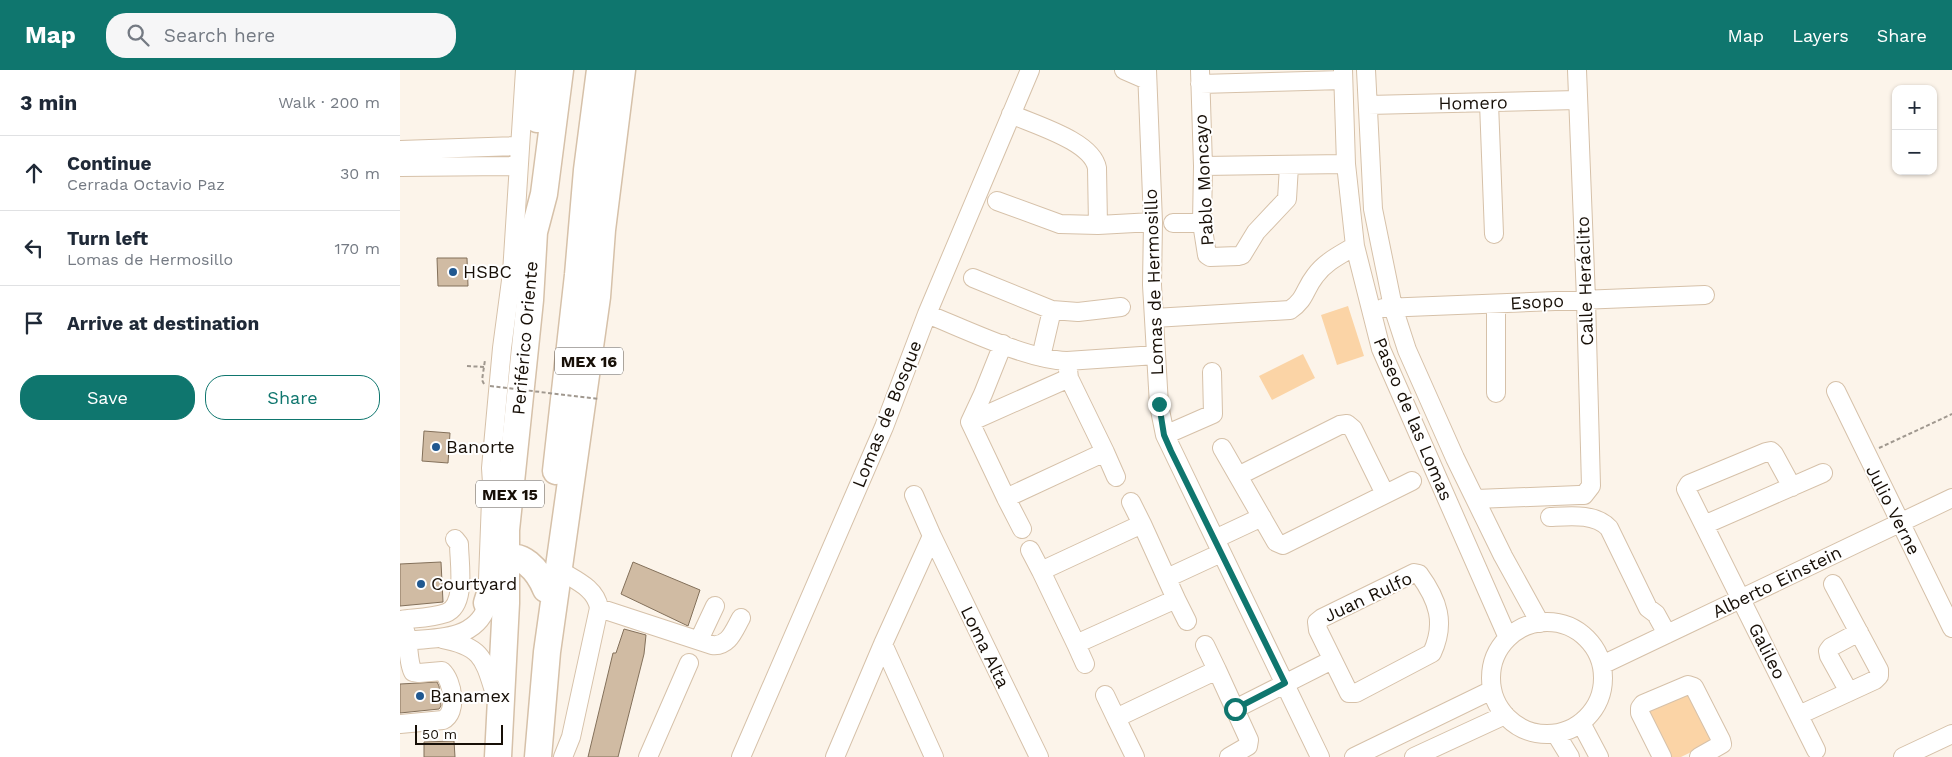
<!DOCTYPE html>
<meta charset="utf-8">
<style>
:root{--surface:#fff;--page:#f6f6f7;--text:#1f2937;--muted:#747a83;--line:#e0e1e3;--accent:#0f766e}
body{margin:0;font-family:"Work Sans",sans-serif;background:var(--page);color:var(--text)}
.controls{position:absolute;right:15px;top:15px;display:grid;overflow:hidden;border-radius:10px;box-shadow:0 1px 4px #0004}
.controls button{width:45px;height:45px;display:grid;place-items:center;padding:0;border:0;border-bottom:1px solid var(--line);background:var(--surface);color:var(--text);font:25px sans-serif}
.scale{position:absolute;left:15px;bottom:12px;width:88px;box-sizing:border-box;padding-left:5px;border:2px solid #170f07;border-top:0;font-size:14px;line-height:18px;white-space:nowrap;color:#170f07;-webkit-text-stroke:4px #fff;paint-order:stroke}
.stop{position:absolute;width:15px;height:15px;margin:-11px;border:4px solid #0f766e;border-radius:50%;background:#fff}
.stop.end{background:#0f766e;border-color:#fff;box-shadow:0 1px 5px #0008}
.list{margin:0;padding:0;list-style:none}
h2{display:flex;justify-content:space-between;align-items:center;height:65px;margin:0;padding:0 20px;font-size:21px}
h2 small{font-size:16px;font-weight:400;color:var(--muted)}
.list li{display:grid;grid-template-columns:32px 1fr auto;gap:15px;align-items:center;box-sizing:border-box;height:75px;padding:0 20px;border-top:1px solid var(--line)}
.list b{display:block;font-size:19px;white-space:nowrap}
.list p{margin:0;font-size:16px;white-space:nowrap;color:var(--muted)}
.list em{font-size:16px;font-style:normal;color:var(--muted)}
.actions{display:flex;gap:10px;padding:15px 20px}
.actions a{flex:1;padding:11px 0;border:1px solid var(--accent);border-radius:20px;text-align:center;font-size:18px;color:var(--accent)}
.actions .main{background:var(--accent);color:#fff}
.icon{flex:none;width:28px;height:28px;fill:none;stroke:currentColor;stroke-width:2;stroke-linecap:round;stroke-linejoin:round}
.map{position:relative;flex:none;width:1552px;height:687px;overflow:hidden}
header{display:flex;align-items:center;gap:30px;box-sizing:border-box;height:70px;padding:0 25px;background:var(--accent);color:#fff}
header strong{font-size:24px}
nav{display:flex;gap:28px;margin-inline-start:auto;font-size:18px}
.search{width:350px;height:45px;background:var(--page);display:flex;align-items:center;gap:12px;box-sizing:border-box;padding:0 18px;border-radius:20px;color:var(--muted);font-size:19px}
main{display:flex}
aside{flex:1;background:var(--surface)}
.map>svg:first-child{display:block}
</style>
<header>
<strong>Map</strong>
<div class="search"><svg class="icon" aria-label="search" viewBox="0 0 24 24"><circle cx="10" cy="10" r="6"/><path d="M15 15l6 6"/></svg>Search here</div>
<nav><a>Map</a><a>Layers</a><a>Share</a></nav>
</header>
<main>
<aside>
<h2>3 min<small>Walk · 200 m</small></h2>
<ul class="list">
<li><svg class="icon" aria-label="ahead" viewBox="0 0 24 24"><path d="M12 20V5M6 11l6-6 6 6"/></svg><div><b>Continue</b><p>Cerrada Octavio Paz</p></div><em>30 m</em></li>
<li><svg class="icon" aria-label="left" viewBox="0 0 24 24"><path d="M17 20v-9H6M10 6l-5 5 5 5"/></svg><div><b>Turn left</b><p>Lomas de Hermosillo</p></div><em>170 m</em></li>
<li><svg class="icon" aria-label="arrive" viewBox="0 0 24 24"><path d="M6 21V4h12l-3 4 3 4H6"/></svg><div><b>Arrive at destination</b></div></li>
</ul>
<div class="actions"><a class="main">Save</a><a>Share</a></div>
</aside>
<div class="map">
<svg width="1552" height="687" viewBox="0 0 1552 687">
<rect width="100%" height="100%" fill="#fcf4ea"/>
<path fill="#fbd4a6" d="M948,236L964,286L937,295L921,245Z
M903,284L915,308L872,330L859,306Z
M1292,619L1316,670L1281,687H1269L1247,640Z"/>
<path fill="#d0bba3" stroke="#83705a" d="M37,188H67L68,216H38Z
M24,361L50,363L48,393L22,391Z
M41,492L43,532L0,536V494Z
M233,492L300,520L288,556L221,524Z
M224,559L246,565L244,584L218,687H188L213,583H216Z
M37,612L39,616L41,636L39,639L0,643V614Z
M54,671L55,687H24V672Z"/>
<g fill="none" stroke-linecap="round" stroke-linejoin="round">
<defs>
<path id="minor" d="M724,0L747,10
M747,0L753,152L752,215L759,335L765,365L920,687
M800,0L803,96L802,153L807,185L810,187L838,186L842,185L856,162L887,129L889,96
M943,0L946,94L955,176L981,279L1108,568
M966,0L973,139L993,237L1007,280L1055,388L1103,486L1140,553
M800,14L943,10
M1089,33L1094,164
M968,35L1178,30
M611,44C635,55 692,71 697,98L698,155
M0,80L119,76
M803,96L946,94
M0,97L118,96
M597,131L660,154L698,155L753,152
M773,153H802
M573,208L652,240L678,242L721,237
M983,238L1305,225
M527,244C567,260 626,289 667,291L756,285
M754,248L890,240C906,229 904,220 915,206C925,192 940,185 955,176
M641,287L652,240
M667,291L669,308L705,382L606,428L570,352L669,308
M1436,321L1552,558
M1096,323V234
M570,352L583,324L603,274
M765,365L813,344L812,302
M822,378L876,472L883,475L1012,411
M705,382L716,407
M838,406L940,355L947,354L953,359L985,424
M1392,417L1374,384L1371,381L1366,382L1289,414L1286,419L1416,680
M514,425L532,466
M606,428L622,459
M1076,429L1179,425H1184L1191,416L1186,229L1177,0
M731,432L742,454
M1150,447C1170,446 1195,443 1209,458L1248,538L1256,544L1267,564
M742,454L776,529L676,574L641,501Z
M1304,455L1423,403
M105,458L96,441L93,428L91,398L102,278L112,203L125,0
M815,469L862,447
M630,480L641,501
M159,500C175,510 196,518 199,538L312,575C329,577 334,560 341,548
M1014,503L1019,504C1038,530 1046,553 1032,583L956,623H949L918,560L917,552L922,548Z
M767,508L821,483
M776,529L787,551
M0,550C15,548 32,548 46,543C67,535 59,492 59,474L55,469
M1091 608a56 56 0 1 1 112 0a56 56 0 1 1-112 0Z
M0,553C11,562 6,589 13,602L19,603L42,601C53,611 58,643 43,650L0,654
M42,569C84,577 84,590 96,627
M299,570L315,536
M0,571C32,568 75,572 87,536L91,430
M483,574L534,687
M676,574L685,594
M805,575L817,600
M1202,595L1552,428
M1449,622L1429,586L1428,581L1431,577L1459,562
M705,625L716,648
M835,639L932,590
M1399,645L1475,610L1479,606V600L1433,514
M1181,653L1199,687
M1156,664L1170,687
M163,687L171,667L199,538
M248,687L289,593
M341,687L484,357L527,244L630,0
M435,687L483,574L532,466L639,687
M735,687L716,648L817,600L849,670L848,676L829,687
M954,687L1092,620
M1014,687L1105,645
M1262,687L1240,643V638L1243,634L1288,615L1294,617L1321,670L1322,674L1299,687
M1503,687L1552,664"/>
<path id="highway" d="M137,49L140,0
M156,401L178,205L187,100L200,0
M87,533L100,491C121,478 139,502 146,519
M98,687L106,533V460L130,230L134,162L144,124L160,0
M138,687L147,582L197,227L202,160L222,0"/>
</defs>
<use href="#minor" stroke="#d6c1a9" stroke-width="20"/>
<use href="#highway" stroke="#d6c1a9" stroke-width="29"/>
<path stroke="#a0988f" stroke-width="2" stroke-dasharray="4 2.5" stroke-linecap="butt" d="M67,296L84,297
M84,314L82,310L85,290
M1479,378L1552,344"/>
<use href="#minor" stroke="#fff" stroke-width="18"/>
<use href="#highway" stroke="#fff" stroke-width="26"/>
<path stroke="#a0988f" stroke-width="2" stroke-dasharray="4 2.5" stroke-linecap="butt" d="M90,316L199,329"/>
</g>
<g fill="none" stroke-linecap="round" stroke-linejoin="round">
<path stroke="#0f766e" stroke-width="6" d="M759,334L764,365L771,381L885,613L835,639"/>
</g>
<g fill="#205890" stroke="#fff" stroke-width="2">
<circle cx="53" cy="202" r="5"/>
<circle cx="36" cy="377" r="5"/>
<circle cx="21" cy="514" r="5"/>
<circle cx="20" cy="626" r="5"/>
</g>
<g text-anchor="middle" stroke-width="4" stroke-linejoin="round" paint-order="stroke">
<g fill="#fff" stroke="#5d5751" stroke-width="1">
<rect x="155" y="277.5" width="68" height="27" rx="4"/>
<rect x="76" y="410.5" width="68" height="27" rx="4"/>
</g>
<g font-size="16" font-weight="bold" fill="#170f07">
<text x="189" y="297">MEX 16</text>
<text x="110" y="430">MEX 15</text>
</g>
<g font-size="18" fill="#170f07" stroke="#fff">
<text transform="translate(1073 33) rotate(-1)" y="6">Homero</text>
<text transform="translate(804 110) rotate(-93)" y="6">Pablo Moncayo</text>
<text transform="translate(1185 211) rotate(-92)" y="6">Calle Heráclito</text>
<text transform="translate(754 212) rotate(-92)" y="6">Lomas de Hermosillo</text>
<text transform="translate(1137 232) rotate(-3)" y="6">Esopo</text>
<text transform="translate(125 268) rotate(-85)" y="6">Periférico Oriente</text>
<text transform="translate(487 344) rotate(-68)" y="6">Lomas de Bosque</text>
<text transform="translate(1013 349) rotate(67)" y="6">Paseo de las Lomas</text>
<text transform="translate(1493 440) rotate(63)" y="6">Julio Verne</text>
<text transform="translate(1377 512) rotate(-26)" y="6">Alberto Einstein</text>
<text transform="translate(968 527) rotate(-25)" y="6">Juan Rulfo</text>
<text transform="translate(585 577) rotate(64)" y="6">Loma Alta</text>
<text transform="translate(1367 581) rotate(63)" y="6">Galileo</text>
</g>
<g font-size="18" fill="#170f07" stroke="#fff" text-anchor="start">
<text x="63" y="208">HSBC</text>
<text x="46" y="383">Banorte</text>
<text x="31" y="520">Courtyard</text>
<text x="30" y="632">Banamex</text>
</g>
</g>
</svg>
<div class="controls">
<button>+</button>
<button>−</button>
</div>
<div class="scale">50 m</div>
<div class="stop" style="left:835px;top:639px"></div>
<div class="stop end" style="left:759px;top:334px"></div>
</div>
</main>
